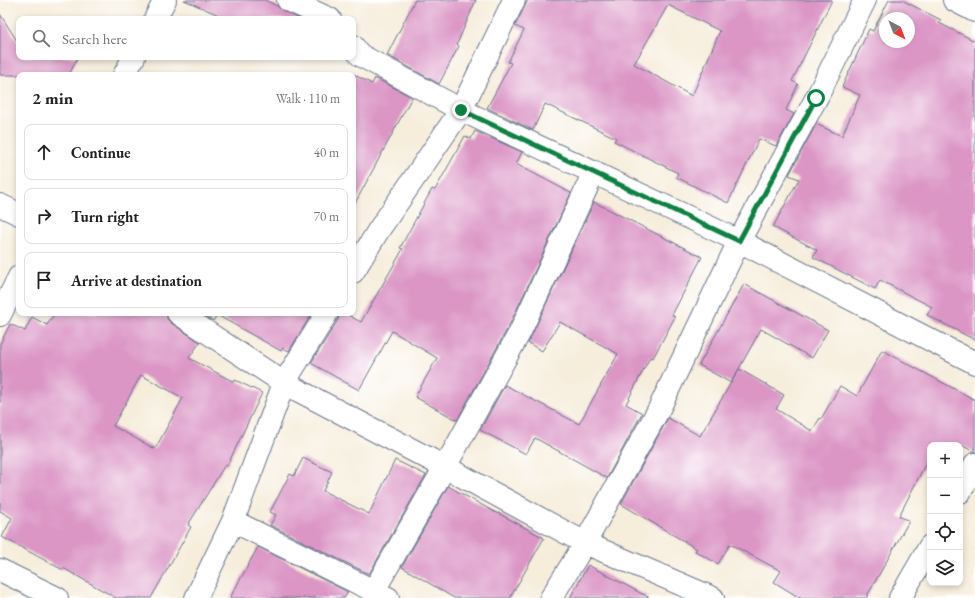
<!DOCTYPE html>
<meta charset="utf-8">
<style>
:root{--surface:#fff;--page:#f6f6f6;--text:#222;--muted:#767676;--line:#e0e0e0}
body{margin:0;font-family:"EB Garamond",serif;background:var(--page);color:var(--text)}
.controls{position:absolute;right:12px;bottom:12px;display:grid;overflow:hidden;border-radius:8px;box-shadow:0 2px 6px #0003}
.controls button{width:36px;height:36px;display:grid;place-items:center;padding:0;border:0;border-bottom:1px solid var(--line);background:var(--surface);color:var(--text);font:20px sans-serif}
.compass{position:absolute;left:879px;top:12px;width:36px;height:36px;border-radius:50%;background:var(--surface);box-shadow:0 2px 6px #0003;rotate:138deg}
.stop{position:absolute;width:12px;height:12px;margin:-9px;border:3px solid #0b8043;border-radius:50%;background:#fff}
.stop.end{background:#0b8043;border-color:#fff;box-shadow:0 1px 4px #0008}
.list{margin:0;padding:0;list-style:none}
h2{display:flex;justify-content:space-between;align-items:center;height:52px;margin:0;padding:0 16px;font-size:17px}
h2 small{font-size:13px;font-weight:400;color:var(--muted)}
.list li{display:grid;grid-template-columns:26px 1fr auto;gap:12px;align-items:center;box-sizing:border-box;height:56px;margin:0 8px 8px;padding:0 8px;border:1px solid var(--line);border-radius:8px}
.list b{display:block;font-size:15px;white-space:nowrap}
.list em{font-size:13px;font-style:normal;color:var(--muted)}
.icon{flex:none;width:22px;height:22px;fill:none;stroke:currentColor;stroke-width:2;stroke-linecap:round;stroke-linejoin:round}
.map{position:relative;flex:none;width:975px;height:598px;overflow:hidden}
.search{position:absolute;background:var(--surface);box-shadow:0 2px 6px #0003;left:16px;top:16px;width:340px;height:44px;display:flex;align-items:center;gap:10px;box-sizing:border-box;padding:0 14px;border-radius:8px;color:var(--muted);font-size:15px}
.panel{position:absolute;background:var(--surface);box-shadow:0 2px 6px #0003;left:16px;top:72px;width:340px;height:244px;border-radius:8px}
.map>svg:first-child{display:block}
</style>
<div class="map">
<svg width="975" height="598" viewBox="0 0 975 598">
<rect width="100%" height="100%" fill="#fff"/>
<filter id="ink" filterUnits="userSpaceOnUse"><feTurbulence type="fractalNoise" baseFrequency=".025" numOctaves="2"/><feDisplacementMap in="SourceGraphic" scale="8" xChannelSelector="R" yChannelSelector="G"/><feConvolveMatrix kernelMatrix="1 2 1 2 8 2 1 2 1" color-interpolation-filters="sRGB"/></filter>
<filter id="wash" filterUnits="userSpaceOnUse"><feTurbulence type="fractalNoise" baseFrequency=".012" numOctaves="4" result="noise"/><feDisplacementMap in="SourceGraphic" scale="16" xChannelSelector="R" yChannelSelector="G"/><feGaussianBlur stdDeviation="0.9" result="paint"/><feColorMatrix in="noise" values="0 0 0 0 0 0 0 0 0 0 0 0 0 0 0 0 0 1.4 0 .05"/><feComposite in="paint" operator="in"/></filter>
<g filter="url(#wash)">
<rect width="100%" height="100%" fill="#f6eddb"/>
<g id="blocks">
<path fill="#db96c6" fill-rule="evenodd" d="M184,0H265L277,6L283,11L300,19H228Z
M415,0H476L457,44L459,46L439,84L387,55Z
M528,0H832L792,81L798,84L786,110L794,114L776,146L759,139L728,203L676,177L678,173L614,141L616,138L545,104L533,130L487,108L511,63L508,62L524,30L515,26ZM668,5L720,31L692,96L634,64Z
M889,0H902L941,20L939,23L975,41V340L927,315L932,307L880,280L875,289L813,257L817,250L773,227L799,179L789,175L816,124L842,136L860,95L842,87L869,29L873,31ZM885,18H909V42H885Z
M0,14L19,44V57H78L69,75H0Z
M353,74L372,84L375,78L412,97L353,207Z
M475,131L522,152L516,164L571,193L509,326L457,420L415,397L437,358L392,331L359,390L311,363L338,320L339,313H344L361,322L403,249L400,248L432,189L435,190L465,136L471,139Z
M594,202L702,257L672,315L675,317L653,358L650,357L626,404L642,413L607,478L535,438L526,454L480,430L505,385L579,424L618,354L560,322L542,351L528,343Z
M744,284L828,330L812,358L761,329L731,383L699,365Z
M55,313H166L167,319L171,323L200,342L189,358L234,382L235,380L262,393L227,466L225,465L188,525L191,527L151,598H116L63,568V570L2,537L12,518L0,511V344L10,324L25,331L32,317L47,325ZM141,375L183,398L155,449L113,426Z
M201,313H312L289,351L283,348L281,351L217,315L213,321Z
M882,350L975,400V452L961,445H930V455L899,516L909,521L866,598H800L774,582L781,571L730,544L718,564L695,551L697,549L621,504L668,418L700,436L739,369L784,395L776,409L812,431L820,418L821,419L840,386L857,396Z
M303,458L332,472L323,491L369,514L395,460L426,475L369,574L270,525L276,515L270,512L290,474L294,476Z
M448,486L498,514V513L544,538L510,598H454L402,567Z
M258,547L348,592L344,598H230Z
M588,565L650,598H570Z"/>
</g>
</g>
<g filter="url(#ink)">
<use href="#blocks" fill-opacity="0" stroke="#68728a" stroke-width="1"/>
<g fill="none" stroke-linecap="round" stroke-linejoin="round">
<defs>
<path id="minor" d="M288,0L330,19
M954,0L975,11
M155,19L165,0
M353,46L360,55L461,110L739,241L975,363
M124,75L134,57
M0,205L19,214
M353,272L378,231L461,110L514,0
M178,313L284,383L445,467L585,543L713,598
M0,315L19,277
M960,492L975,464
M233,521L388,598
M0,570L57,598
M373,592L445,467L520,332L594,172
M196,598L233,521L284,383L327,313
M551,598L585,543L659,409L739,241L818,95L865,0
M900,598L930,546"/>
</defs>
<use href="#minor" stroke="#68728a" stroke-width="24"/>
<use href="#minor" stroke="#fff" stroke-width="22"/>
</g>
</g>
<g fill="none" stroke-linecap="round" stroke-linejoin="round" filter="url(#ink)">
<path stroke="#0b8043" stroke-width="5" d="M461,110L739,241L816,98"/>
</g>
</svg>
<div class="controls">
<button>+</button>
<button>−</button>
<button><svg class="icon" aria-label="locate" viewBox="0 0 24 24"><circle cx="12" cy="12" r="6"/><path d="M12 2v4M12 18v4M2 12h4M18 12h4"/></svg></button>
<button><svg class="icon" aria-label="layers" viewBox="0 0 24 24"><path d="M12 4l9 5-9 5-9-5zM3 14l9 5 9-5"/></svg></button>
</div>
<svg class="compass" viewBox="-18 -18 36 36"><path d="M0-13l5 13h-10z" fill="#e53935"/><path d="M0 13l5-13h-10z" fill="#767676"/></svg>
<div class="stop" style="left:816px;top:98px"></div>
<div class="stop end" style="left:461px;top:110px"></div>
<div class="search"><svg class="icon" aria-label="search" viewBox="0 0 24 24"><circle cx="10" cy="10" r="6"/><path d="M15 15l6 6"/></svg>Search here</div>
<section class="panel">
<h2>2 min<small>Walk · 110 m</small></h2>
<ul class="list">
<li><svg class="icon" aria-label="ahead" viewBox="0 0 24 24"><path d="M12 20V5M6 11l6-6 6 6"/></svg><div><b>Continue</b></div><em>40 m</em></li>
<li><svg class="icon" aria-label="right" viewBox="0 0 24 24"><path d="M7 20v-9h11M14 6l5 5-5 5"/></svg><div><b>Turn right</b></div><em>70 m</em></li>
<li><svg class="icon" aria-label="arrive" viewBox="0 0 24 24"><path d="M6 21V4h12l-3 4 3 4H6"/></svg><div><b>Arrive at destination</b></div></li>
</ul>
</section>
</div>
